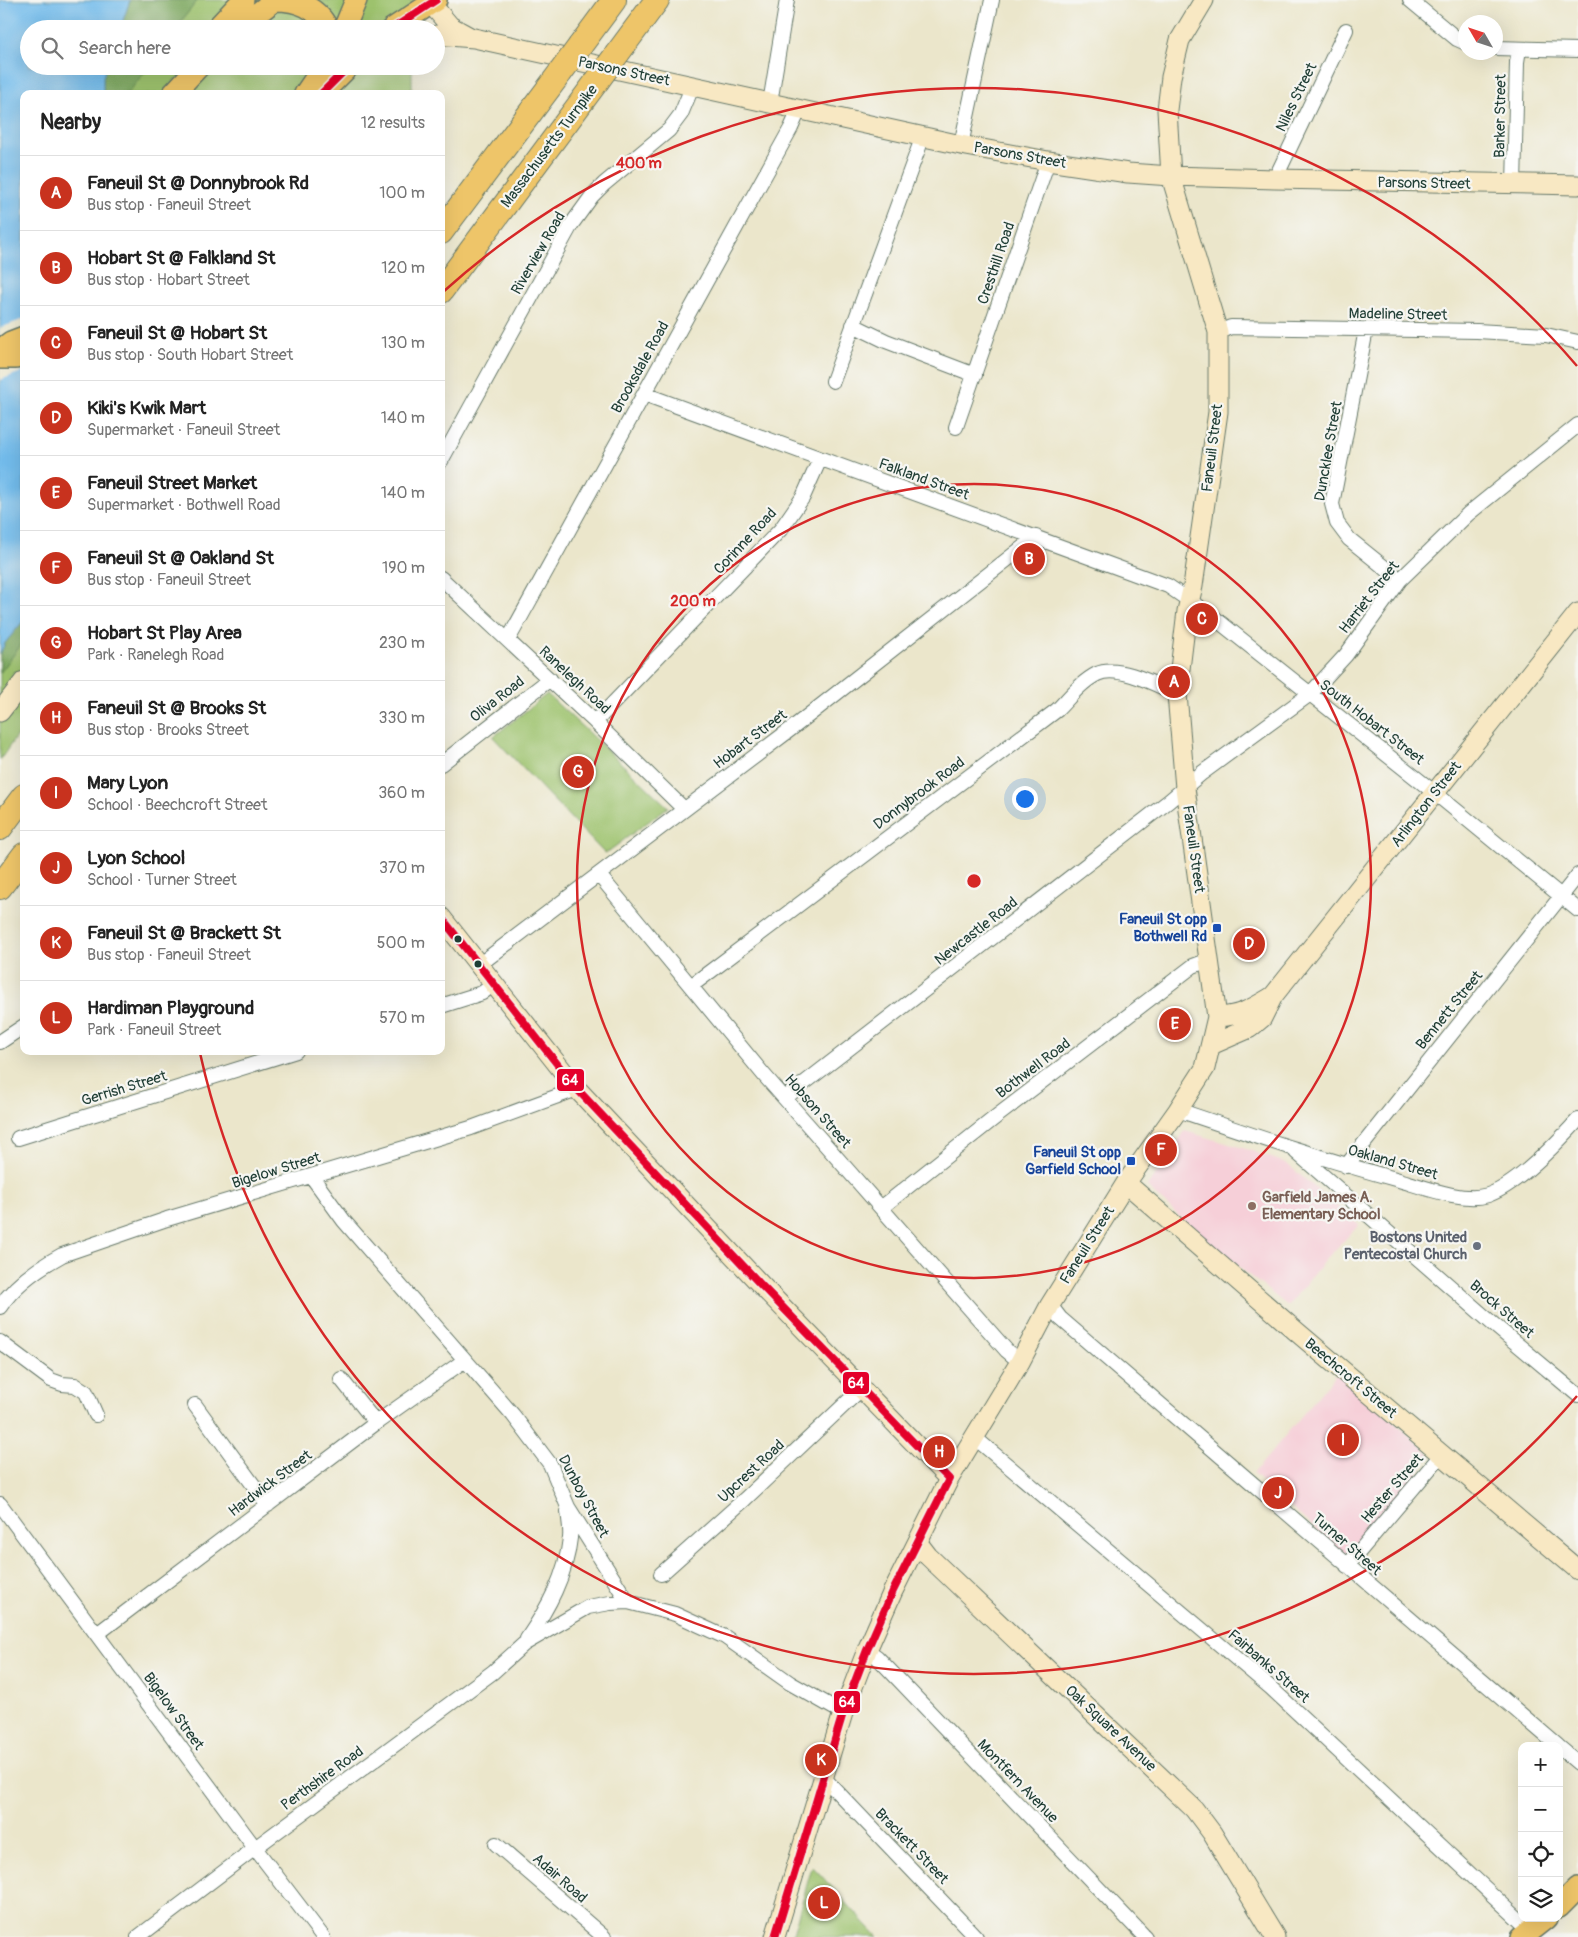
<!DOCTYPE html>
<meta charset="utf-8">
<style>
:root{--surface:#fff;--page:#f2f2f2;--text:#222;--muted:#767676;--line:#e0e0e0;--accent:#c8321e}
body{margin:0;font-family:Pangolin,sans-serif;background:var(--page);color:var(--text)}
.controls{position:absolute;right:15px;bottom:15px;display:grid;overflow:hidden;border-radius:10px;box-shadow:0 5px 20px #0002}
.controls button{width:45px;height:45px;display:grid;place-items:center;padding:0;border:0;border-bottom:1px solid var(--line);background:var(--surface);color:var(--text);font:25px sans-serif}
.compass{position:absolute;left:1458px;top:15px;width:45px;height:45px;border-radius:50%;background:var(--surface);box-shadow:0 5px 20px #0002;rotate:309deg}
.you{position:absolute;left:1024px;top:798px;width:18px;height:18px;margin:-12px;border:4px solid #fff;border-radius:50%;background:#1a73e8;box-shadow:0 0 0 8px #1a73e833}
.badge{display:grid;place-items:center;width:32px;height:32px;border-radius:50%;background:var(--accent);color:#fff;font-size:16px;font-weight:700}
.pin{position:absolute;translate:-50% -50%;border:2px solid #fff;box-shadow:0 1px 5px #0006}
.list{margin:0;padding:0;list-style:none}
h2{display:flex;justify-content:space-between;align-items:center;height:65px;margin:0;padding:0 20px;font-size:21px}
h2 small{font-size:16px;font-weight:400;color:var(--muted)}
.list li{display:grid;grid-template-columns:32px 1fr auto;gap:15px;align-items:center;box-sizing:border-box;height:75px;padding:0 20px;border-top:1px solid var(--line)}
.list b{display:block;font-size:19px;white-space:nowrap}
.list p{margin:0;font-size:16px;white-space:nowrap;color:var(--muted)}
.list em{font-size:16px;font-style:normal;color:var(--muted)}
.icon{flex:none;width:28px;height:28px;fill:none;stroke:currentColor;stroke-width:2;stroke-linecap:round;stroke-linejoin:round}
.map{position:relative;flex:none;width:1578px;height:1937px;overflow:hidden}
.search{position:absolute;background:var(--surface);box-shadow:0 5px 20px #0002;left:20px;top:20px;width:425px;height:55px;display:flex;align-items:center;gap:12px;box-sizing:border-box;padding:0 18px;border-radius:28px;color:var(--muted);font-size:19px}
.panel{position:absolute;background:var(--surface);box-shadow:0 5px 20px #0002;left:20px;top:90px;width:425px;height:965px;border-radius:10px}
.map>svg:first-child{display:block}
</style>
<div class="map">
<svg width="1578" height="1937" viewBox="0 0 1578 1937">
<rect width="100%" height="100%" fill="#f6f6f2"/>
<filter id="ink" filterUnits="userSpaceOnUse"><feTurbulence type="fractalNoise" baseFrequency=".02" numOctaves="2"/><feDisplacementMap in="SourceGraphic" scale="10" xChannelSelector="R" yChannelSelector="G"/><feConvolveMatrix kernelMatrix="1 2 1 2 8 2 1 2 1" color-interpolation-filters="sRGB"/></filter>
<filter id="wash" filterUnits="userSpaceOnUse"><feTurbulence type="fractalNoise" baseFrequency=".0096" numOctaves="4" result="noise"/><feDisplacementMap in="SourceGraphic" scale="20" xChannelSelector="R" yChannelSelector="G"/><feGaussianBlur stdDeviation="1.12" result="paint"/><feColorMatrix in="noise" values="0 0 0 0 0 0 0 0 0 0 0 0 0 0 0 0 0 1.4 0 .05"/><feComposite in="paint" operator="in"/></filter>
<g filter="url(#wash)">
<rect width="100%" height="100%" fill="#ebe6cb"/>
<path fill="#f6cfd8" d="M1185,1131L1243,1148L1286,1163L1359,1225L1324,1261L1288,1306L1206,1241L1147,1187Z
M1338,1372L1431,1455L1394,1503L1345,1555L1253,1474Z"/>
<path fill="#9dc26d" stroke="#5e8050" d="M130,0H426L417,29H120Z
M107,66H412V94H103Z
M24,620V725L0,760V654L5,643Z
M547,694L668,807L605,854L493,737Z
M812,1867L815,1869L878,1937H792Z"/>
<path fill="#7ea860" stroke="#4e724a" d="M130,0H198L175,29H120Z
M107,66H150L127,94H103V77Z
M24,620V641L0,673V654L5,643Z"/>
<path fill="#72bbeb" stroke="#487c90" d="M0,0H130L120,29H29V66H107L103,77V94H24V620L5,643L0,654Z"/>
<path fill="#ebe6cb" d="M24,319V371L0,380V328Z"/>
</g>
<g filter="url(#ink)">
<g fill="none" stroke-linecap="round" stroke-linejoin="round">
<defs>
<path id="street" d="M1410,0L1457,39L1466,43
M1496,48L1578,50
M770,103L787,0
M961,145L992,0
M1275,179L1346,30
M1514,185L1517,62L1519,49
M853,325L886,341L975,375
M1366,330L1332,504L1337,523L1349,539L1400,580
M1218,332L1231,327L1477,331L1546,335L1578,342
M833,381L923,136
M644,394L1168,586L1212,616L1435,793L1578,910
M956,427L1048,161
M441,461L571,225L592,196L604,184L669,130L681,114L693,85
M441,578L595,722L684,809
M508,640L791,128L799,110
M595,722L781,529L803,497L820,459
M441,764L550,679
M599,875L764,1075L1007,1351L1020,1362
M480,964L791,729L1036,537
M691,986L1057,710C1069,698 1081,682 1097,674C1118,664 1157,685 1177,694
M441,1006L482,993L494,984
M0,1042L24,1026
M785,1098L1169,801L1202,773L1310,694L1346,655L1400,580L1468,514L1578,425
M1178,1110C1252,1135 1325,1160 1399,1180C1423,1187 1464,1203 1488,1195C1517,1185 1557,1143 1578,1120
M18,1138L296,1051
M1296,1152L1493,1324L1578,1395
M1346,1166L1578,875
M312,1177L344,1221L513,1415L550,1464L568,1507L628,1602L675,1614L725,1637L790,1683L843,1713
M881,1208L997,1116L1193,966L1209,960
M1050,1305L1060,1318L1558,1746
M0,1307C15,1284 38,1268 62,1255L167,1219L471,1128L577,1089
M0,1342L51,1380L62,1384L75,1385L86,1392L96,1415
M341,1379L376,1423
M195,1405L268,1505
M974,1437L1271,1688L1531,1931
M0,1504L255,1848L323,1937
M1347,1566L1442,1454
M661,1574L745,1499L861,1389
M97,1634L376,1423L465,1360
M527,1639C548,1608 566,1576 570,1538C571,1530 569,1520 568,1511
M867,1650L877,1657L1145,1937
M1559,1747L1578,1763
M824,1778L976,1937
M496,1844L604,1937
M138,1937L263,1842L493,1672L524,1644L588,1607L610,1603L628,1602"/>
<path id="secondary" d="M428,0L450,26L470,37
M436,35L474,38L961,145L1048,161L1128,173L1171,176L1275,179L1578,185
M0,712L24,681
M441,917L577,1089L763,1287L949,1479
M1217,1017C1241,1016 1253,1008 1273,996
M1211,1045L1250,1028L1262,1018L1273,996L1578,613
M1126,1183L1297,1332L1578,1570
M918,1543L928,1556L1194,1809L1212,1833L1275,1937
M775,1937L843,1713L867,1650L893,1591L949,1479L1020,1362L1050,1305L1126,1183L1178,1110L1205,1068L1217,1017L1185,788L1177,694L1187,611L1193,586L1218,412V332L1171,176L1167,110L1171,77L1180,40L1204,0"/>
<path id="primary" d="M275,0C298,0 317,7 328,29
M216,29L243,0
M237,29L275,0
M344,29L356,0
M392,29L436,0
M173,94L199,66
M305,94L324,66
M321,94L349,66
M0,350L11,342L24,337
M0,358H16L24,355
M1559,1907L1578,1888
M1522,1937L1546,1918"/>
<path id="highway" d="M580,46L614,0
M617,54L657,0
M441,232L560,73
M441,291L597,81
M0,828L24,796
M0,887L24,855"/>
</defs>
<use href="#street" stroke="#667869" stroke-width="16"/>
<use href="#secondary" stroke="#667869" stroke-width="21"/>
<use href="#primary" stroke="#667869" stroke-width="24"/>
<use href="#highway" stroke="#667869" stroke-width="26"/>
<use href="#street" stroke="#fff" stroke-width="14"/>
<use href="#secondary" stroke="#f8e8c3" stroke-width="19"/>
<use href="#primary" stroke="#eec569" stroke-width="21"/>
<use href="#highway" stroke="#eec569" stroke-width="24"/>
<defs>
<path id="highway-bridge" d="M560,73L580,46
M597,81L617,54"/>
</defs>
<use href="#highway-bridge" stroke="#667869" stroke-width="26" stroke-linecap="butt"/>
<use href="#highway-bridge" stroke="#eec569" stroke-width="24"/>
<defs>
<path id="bus-1" d="M392,29L436,0
M321,94L349,66
M441,917L577,1089L763,1287L949,1479L893,1591L867,1650L843,1713L775,1937"/>
</defs>
<use href="#bus-1" stroke="#f6f6f2" stroke-width="11"/>
<use href="#bus-1" stroke="#e4002b" stroke-width="8"/>
</g>
</g>
<g fill="none" stroke="#d62828" stroke-width="2.5">
<circle cx="974" cy="881" r="397"/>
<path d="M1577 1396A793 793 0 0 1 200 1053M443 292A793 793 0 0 1 1577 366"/>
</g>
<g fill="#1a4fb4" stroke="#f6f6f2" stroke-width="2">
<rect x="1212" y="923" width="10" height="10" rx="2.5"/>
<rect x="1126" y="1156" width="10" height="10" rx="2.5"/>
</g>
<g fill="#1f3d34" stroke="#f6f6f2" stroke-width="2">
<circle cx="458" cy="939" r="4.5"/>
<circle cx="478" cy="964" r="4.5"/>
</g>
<circle fill="#8d6e63" stroke="#f6f6f2" stroke-width="2" cx="1252" cy="1206" r="5"/>
<circle fill="#6b7280" stroke="#f6f6f2" stroke-width="2" cx="1477" cy="1246" r="5"/>
<g text-anchor="middle" stroke-width="4.5" stroke-linejoin="round" paint-order="stroke">
<g font-size="15" fill="#1f3d34" stroke="#f6f6f2">
<text transform="translate(624 71) rotate(12)" y="5">Parsons Street</text>
<text transform="translate(1296 97) rotate(-64)" y="5">Niles Street</text>
<text transform="translate(1500 116) rotate(-89)" y="5">Barker Street</text>
<text transform="translate(549 146) rotate(-53)" y="5">Massachusetts Turnpike</text>
<text transform="translate(1020 155) rotate(10)" y="5">Parsons Street</text>
<text transform="translate(1424 183) rotate(1)" y="5">Parsons Street</text>
<text transform="translate(538 253) rotate(-60)" y="5">Riverview Road</text>
<text transform="translate(996 263) rotate(-71)" y="5">Cresthill Road</text>
<text transform="translate(1398 314) rotate(1)" y="5">Madeline Street</text>
<text transform="translate(640 367) rotate(-61)" y="5">Brooksdale Road</text>
<text transform="translate(1212 448) rotate(-83)" y="5">Faneuil Street</text>
<text transform="translate(1328 451) rotate(-80)" y="5">Duncklee Street</text>
<text transform="translate(924 479) rotate(20)" y="5">Falkland Street</text>
<text transform="translate(745 541) rotate(-47)" y="5">Corinne Road</text>
<text transform="translate(1369 597) rotate(-52)" y="5">Harriet Street</text>
<text transform="translate(575 680) rotate(43)" y="5">Ranelegh Road</text>
<text transform="translate(497 699) rotate(-38)" y="5">Oliva Road</text>
<text transform="translate(1372 722) rotate(38)" y="5">South Hobart Street</text>
<text transform="translate(750 739) rotate(-37)" y="5">Hobart Street</text>
<text transform="translate(919 793) rotate(-37)" y="5">Donnybrook Road</text>
<text transform="translate(1426 804) rotate(-52)" y="5">Arlington Street</text>
<text transform="translate(1194 849) rotate(82)" y="5">Faneuil Street</text>
<text transform="translate(976 931) rotate(-38)" y="5">Newcastle Road</text>
<text transform="translate(1449 1010) rotate(-51)" y="5">Bennett Street</text>
<text transform="translate(1033 1068) rotate(-37)" y="5">Bothwell Road</text>
<text transform="translate(124 1088) rotate(-17)" y="5">Gerrish Street</text>
<text transform="translate(818 1111) rotate(49)" y="5">Hobson Street</text>
<text transform="translate(1393 1162) rotate(16)" y="5">Oakland Street</text>
<text transform="translate(276 1170) rotate(-17)" y="5">Bigelow Street</text>
<text transform="translate(1087 1245) rotate(-58)" y="5">Faneuil Street</text>
<text transform="translate(1502 1309) rotate(41)" y="5">Brock Street</text>
<text transform="translate(1351 1378) rotate(40)" y="5">Beechcroft Street</text>
<text transform="translate(751 1471) rotate(-43)" y="5">Upcrest Road</text>
<text transform="translate(270 1483) rotate(-37)" y="5">Hardwick Street</text>
<text transform="translate(1392 1488) rotate(-49)" y="5">Hester Street</text>
<text transform="translate(584 1496) rotate(62)" y="5">Dunboy Street</text>
<text transform="translate(1347 1544) rotate(41)" y="5">Turner Street</text>
<text transform="translate(1269 1666) rotate(41)" y="5">Fairbanks Street</text>
<text transform="translate(174 1711) rotate(54)" y="5">Bigelow Street</text>
<text transform="translate(1111 1728) rotate(43)" y="5">Oak Square Avenue</text>
<text transform="translate(322 1778) rotate(-36)" y="5">Perthshire Road</text>
<text transform="translate(1018 1781) rotate(46)" y="5">Montfern Avenue</text>
<text transform="translate(912 1846) rotate(46)" y="5">Brackett Street</text>
<text transform="translate(560 1878) rotate(41)" y="5">Adair Road</text>
</g>
<g font-size="15" font-weight="bold" fill="#164399" stroke="#f6f6f2" text-anchor="end">
<text x="1207" y="924">Faneuil St opp<tspan x="1207" dy="17">Bothwell Rd</tspan></text>
<text x="1121" y="1157">Faneuil St opp<tspan x="1121" dy="17">Garfield School</tspan></text>
</g>
<g font-size="15" font-weight="bold" fill="#785e54" stroke="#f6f6f2" text-anchor="start">
<text x="1262" y="1202">Garfield James A.<tspan x="1262" dy="17">Elementary School</tspan></text>
</g>
<g font-size="15" font-weight="bold" fill="#5b616d" stroke="#f6f6f2" text-anchor="end">
<text x="1467" y="1242">Bostons United<tspan x="1467" dy="17">Pentecostal Church</tspan></text>
</g>
</g>
<circle cx="974" cy="881" r="8" fill="#d62828" stroke="#f6f6f2" stroke-width="2.5"/>
<g font-size="15" text-anchor="middle" font-weight="bold" fill="#d62828" stroke="#f6f6f2" stroke-width="4.5" stroke-linejoin="round" paint-order="stroke">
<text x="639" y="168">400 m</text>
<text x="693" y="606">200 m</text>
</g>
<g stroke="#f6f6f2" stroke-width="2">
<rect x="556" y="1068" width="29" height="24" rx="5" fill="#e4002b"/>
<rect x="842" y="1371" width="28" height="24" rx="5" fill="#e4002b"/>
<rect x="833" y="1690" width="28" height="24" rx="5" fill="#e4002b"/>
</g>
<g font-size="14" text-anchor="middle" font-weight="bold" fill="#fff">
<text x="570" y="1085">64</text>
<text x="856" y="1388">64</text>
<text x="847" y="1707">64</text>
</g>
</svg>
<div class="controls">
<button>+</button>
<button>−</button>
<button><svg class="icon" aria-label="locate" viewBox="0 0 24 24"><circle cx="12" cy="12" r="6"/><path d="M12 2v4M12 18v4M2 12h4M18 12h4"/></svg></button>
<button><svg class="icon" aria-label="layers" viewBox="0 0 24 24"><path d="M12 4l9 5-9 5-9-5zM3 14l9 5 9-5"/></svg></button>
</div>
<svg class="compass" viewBox="-18 -18 36 36"><path d="M0-13l5 13h-10z" fill="#e53935"/><path d="M0 13l5-13h-10z" fill="#767676"/></svg>
<div class="you"></div>
<div class="pin badge" style="left:1174px;top:682px">A</div>
<div class="pin badge" style="left:1029px;top:559px">B</div>
<div class="pin badge" style="left:1202px;top:619px">C</div>
<div class="pin badge" style="left:1249px;top:944px">D</div>
<div class="pin badge" style="left:1175px;top:1024px">E</div>
<div class="pin badge" style="left:1161px;top:1150px">F</div>
<div class="pin badge" style="left:578px;top:772px">G</div>
<div class="pin badge" style="left:939px;top:1452px">H</div>
<div class="pin badge" style="left:1343px;top:1440px">I</div>
<div class="pin badge" style="left:1278px;top:1493px">J</div>
<div class="pin badge" style="left:821px;top:1760px">K</div>
<div class="pin badge" style="left:824px;top:1903px">L</div>
<div class="search"><svg class="icon" aria-label="search" viewBox="0 0 24 24"><circle cx="10" cy="10" r="6"/><path d="M15 15l6 6"/></svg>Search here</div>
<section class="panel">
<h2>Nearby<small>12 results</small></h2>
<ul class="list">
<li><span class="badge">A</span><div><b>Faneuil St @ Donnybrook Rd</b><p>Bus stop · Faneuil Street</p></div><em>100 m</em></li>
<li><span class="badge">B</span><div><b>Hobart St @ Falkland St</b><p>Bus stop · Hobart Street</p></div><em>120 m</em></li>
<li><span class="badge">C</span><div><b>Faneuil St @ Hobart St</b><p>Bus stop · South Hobart Street</p></div><em>130 m</em></li>
<li><span class="badge">D</span><div><b>Kiki's Kwik Mart</b><p>Supermarket · Faneuil Street</p></div><em>140 m</em></li>
<li><span class="badge">E</span><div><b>Faneuil Street Market</b><p>Supermarket · Bothwell Road</p></div><em>140 m</em></li>
<li><span class="badge">F</span><div><b>Faneuil St @ Oakland St</b><p>Bus stop · Faneuil Street</p></div><em>190 m</em></li>
<li><span class="badge">G</span><div><b>Hobart St Play Area</b><p>Park · Ranelegh Road</p></div><em>230 m</em></li>
<li><span class="badge">H</span><div><b>Faneuil St @ Brooks St</b><p>Bus stop · Brooks Street</p></div><em>330 m</em></li>
<li><span class="badge">I</span><div><b>Mary Lyon</b><p>School · Beechcroft Street</p></div><em>360 m</em></li>
<li><span class="badge">J</span><div><b>Lyon School</b><p>School · Turner Street</p></div><em>370 m</em></li>
<li><span class="badge">K</span><div><b>Faneuil St @ Brackett St</b><p>Bus stop · Faneuil Street</p></div><em>500 m</em></li>
<li><span class="badge">L</span><div><b>Hardiman Playground</b><p>Park · Faneuil Street</p></div><em>570 m</em></li>
</ul>
</section>
</div>
